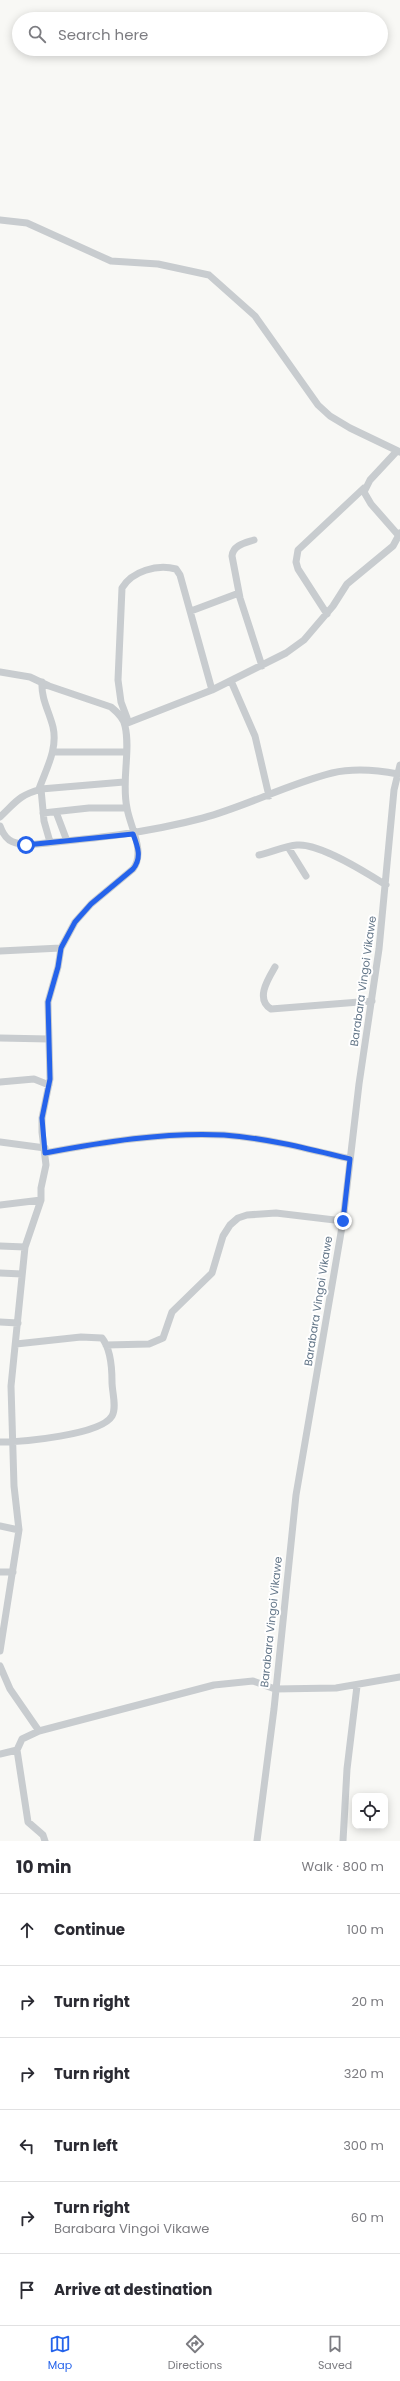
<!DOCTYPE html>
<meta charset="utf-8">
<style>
:root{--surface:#fff;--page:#f7f7f7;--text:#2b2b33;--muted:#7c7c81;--line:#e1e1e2;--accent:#2563eb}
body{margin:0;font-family:Poppins,sans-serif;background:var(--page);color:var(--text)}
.controls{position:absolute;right:12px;bottom:12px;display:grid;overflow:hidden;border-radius:8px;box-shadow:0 2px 10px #0003}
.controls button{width:36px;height:36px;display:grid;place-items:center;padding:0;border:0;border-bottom:1px solid var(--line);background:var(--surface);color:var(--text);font:20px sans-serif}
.stop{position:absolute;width:12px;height:12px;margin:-9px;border:3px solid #2563eb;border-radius:50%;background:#fff}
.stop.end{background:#2563eb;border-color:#fff;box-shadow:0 1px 4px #0008}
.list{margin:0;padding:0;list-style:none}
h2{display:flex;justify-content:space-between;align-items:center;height:52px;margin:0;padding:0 16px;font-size:17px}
h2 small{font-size:13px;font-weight:400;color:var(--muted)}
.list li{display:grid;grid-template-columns:26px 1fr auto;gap:12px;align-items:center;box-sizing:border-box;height:72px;padding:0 16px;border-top:1px solid var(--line)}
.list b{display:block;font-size:15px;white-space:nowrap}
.list p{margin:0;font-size:13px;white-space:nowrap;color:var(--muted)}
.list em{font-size:13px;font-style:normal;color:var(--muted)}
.icon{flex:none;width:22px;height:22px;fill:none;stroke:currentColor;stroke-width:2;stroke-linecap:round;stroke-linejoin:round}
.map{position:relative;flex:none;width:400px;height:1841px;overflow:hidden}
.search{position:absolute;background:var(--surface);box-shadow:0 2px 10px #0003;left:12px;right:12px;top:12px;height:44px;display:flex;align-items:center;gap:10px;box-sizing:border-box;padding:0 14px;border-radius:22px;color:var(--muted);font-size:15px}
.sheet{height:484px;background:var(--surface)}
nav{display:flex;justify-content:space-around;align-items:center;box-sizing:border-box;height:56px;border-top:1px solid var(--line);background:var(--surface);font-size:11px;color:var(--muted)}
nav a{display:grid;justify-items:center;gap:2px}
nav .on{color:var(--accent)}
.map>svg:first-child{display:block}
</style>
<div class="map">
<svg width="400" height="1841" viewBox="0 0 400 1841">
<rect width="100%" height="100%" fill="#f8f8f5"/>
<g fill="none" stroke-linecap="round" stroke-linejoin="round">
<path stroke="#c8cccf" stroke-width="7" d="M0,220L27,223L111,261L158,264L209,275L255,316L318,405L330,416L350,428L400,452
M397,451L370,480L364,492L371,504L399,536
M254,540C245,543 233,545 232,556L240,598L262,666
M191,611L239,593
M327,614L298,569L296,562L298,550L364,488
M0,672L30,677L49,686L111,707C117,712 124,718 125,726C131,751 121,781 127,808C130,827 146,852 133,869L91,904L75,922L61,948L58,967L48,1002L50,1079L42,1118V1132L46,1165L41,1188V1200L25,1247L11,1386L14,1486L19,1530L0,1651
M231,681L255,736L269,796
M127,718L121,702L118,680L122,588C132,571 157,564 176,569L180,575L212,690
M125,724L212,690L286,653L304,640L333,606L347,584L393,546L400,533
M53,752H125
M39,789C46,769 58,749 53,727C49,711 41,699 42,682
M41,789L44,821L50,842
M56,812L67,841
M43,813L89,808H126
M0,817C17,801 18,796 41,789L124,782
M0,826C5,840 11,843 26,845C87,839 143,834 203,818C247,806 288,784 332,773C354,768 377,770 398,774
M288,847L306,876
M259,855C272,852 285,846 297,845C320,843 367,873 386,885
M0,951L61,948
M275,967C268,979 255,999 271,1009L372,1001
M0,1038L49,1039
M0,1082L34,1079L49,1085
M0,1142L45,1148
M45,1153C103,1142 164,1132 224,1135C266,1138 309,1149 350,1159
M0,1205L41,1200
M0,1246L25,1247
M0,1273L22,1274
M0,1322L18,1323
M106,1345L149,1344L163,1338L172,1312L212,1273L223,1236L230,1225L238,1218L247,1215L276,1213L343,1221
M0,1442C22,1442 101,1435 112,1416C117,1407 112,1392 112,1382C112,1369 111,1349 102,1338L81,1337L16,1344
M0,1526L19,1530
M0,1572H13
M0,1666L10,1689L39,1731L214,1685L253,1681L275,1689L336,1688L400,1677
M17,1750L28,1822L43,1835L45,1841
M0,1754L17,1750L22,1739L39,1731
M257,1841L274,1709L296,1495L343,1221L359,1084L379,949L394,790L400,765
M343,1841L347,1769L357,1686"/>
</g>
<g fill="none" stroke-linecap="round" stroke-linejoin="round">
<path stroke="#2563eb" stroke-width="5" d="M26,845L133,834C138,847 142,858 133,869L91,904L75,922L61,948L58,967L48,1002L50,1079L42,1118L45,1153C103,1142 164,1132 224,1135C266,1138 309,1149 350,1159L343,1221"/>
</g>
<g text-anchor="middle" stroke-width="4" stroke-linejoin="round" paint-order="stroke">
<g font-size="11" fill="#647789" stroke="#fff">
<text transform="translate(363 981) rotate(-82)" y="4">Barabara Vingoi Vikawe</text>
<text transform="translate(318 1301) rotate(-81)" y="4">Barabara Vingoi Vikawe</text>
<text transform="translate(271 1622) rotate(-84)" y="4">Barabara Vingoi Vikawe</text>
</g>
</g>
</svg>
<div class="controls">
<button><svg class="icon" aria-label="locate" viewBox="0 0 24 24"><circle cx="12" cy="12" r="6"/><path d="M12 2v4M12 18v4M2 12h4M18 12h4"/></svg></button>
</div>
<div class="stop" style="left:26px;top:845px"></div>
<div class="stop end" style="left:343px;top:1221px"></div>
<div class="search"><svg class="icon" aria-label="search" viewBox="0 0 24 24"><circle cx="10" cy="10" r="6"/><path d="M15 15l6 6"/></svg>Search here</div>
</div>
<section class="sheet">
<h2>10 min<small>Walk · 800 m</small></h2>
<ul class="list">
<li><svg class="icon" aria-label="ahead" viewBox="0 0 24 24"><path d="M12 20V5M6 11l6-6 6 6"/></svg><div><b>Continue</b></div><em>100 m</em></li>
<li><svg class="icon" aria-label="right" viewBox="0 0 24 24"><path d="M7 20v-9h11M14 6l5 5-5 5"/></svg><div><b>Turn right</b></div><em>20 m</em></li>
<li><svg class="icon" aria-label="right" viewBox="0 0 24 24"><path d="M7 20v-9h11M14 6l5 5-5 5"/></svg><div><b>Turn right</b></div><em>320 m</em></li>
<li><svg class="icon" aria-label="left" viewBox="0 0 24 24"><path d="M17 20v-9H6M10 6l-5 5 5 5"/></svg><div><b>Turn left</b></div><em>300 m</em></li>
<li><svg class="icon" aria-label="right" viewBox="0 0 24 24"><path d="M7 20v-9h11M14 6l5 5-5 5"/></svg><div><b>Turn right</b><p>Barabara Vingoi Vikawe</p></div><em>60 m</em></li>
<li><svg class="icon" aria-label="arrive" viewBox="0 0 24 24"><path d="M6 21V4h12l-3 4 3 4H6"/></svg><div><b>Arrive at destination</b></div></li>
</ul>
</section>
<nav>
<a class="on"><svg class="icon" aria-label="map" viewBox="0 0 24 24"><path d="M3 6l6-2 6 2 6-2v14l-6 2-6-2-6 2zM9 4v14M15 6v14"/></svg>Map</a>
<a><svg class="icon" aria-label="directions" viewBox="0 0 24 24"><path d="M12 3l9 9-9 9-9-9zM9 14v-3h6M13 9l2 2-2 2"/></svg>Directions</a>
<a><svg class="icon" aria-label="saved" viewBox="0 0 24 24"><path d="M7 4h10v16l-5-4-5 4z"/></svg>Saved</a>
</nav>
